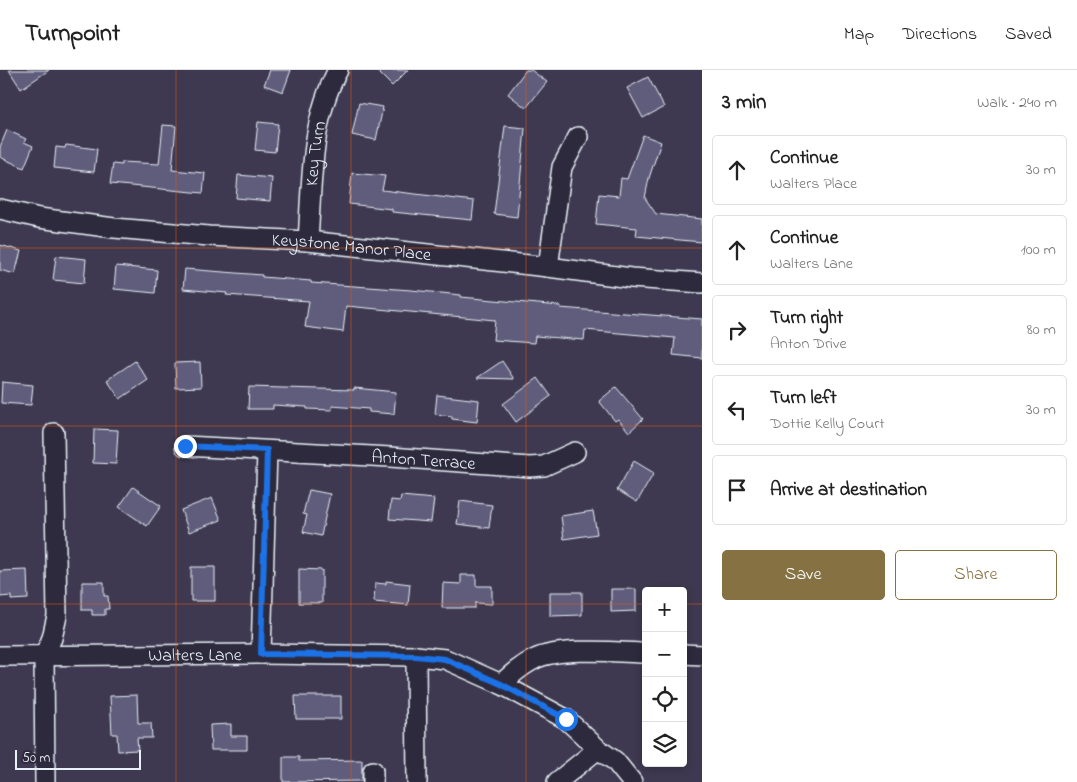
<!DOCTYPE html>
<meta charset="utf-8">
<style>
:root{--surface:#fff;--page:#f6f6f6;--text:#222;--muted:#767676;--line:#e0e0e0;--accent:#857141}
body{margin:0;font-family:"Indie Flower",sans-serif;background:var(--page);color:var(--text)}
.controls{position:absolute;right:15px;bottom:15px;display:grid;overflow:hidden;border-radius:5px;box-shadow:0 2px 8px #0003}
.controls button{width:45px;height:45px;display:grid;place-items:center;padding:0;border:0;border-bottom:1px solid var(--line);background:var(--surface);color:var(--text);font:25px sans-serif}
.scale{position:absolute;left:15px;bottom:12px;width:126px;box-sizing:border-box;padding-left:5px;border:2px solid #e8f1f8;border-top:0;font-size:14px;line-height:18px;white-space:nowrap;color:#e8f1f8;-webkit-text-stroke:4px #2f2a3d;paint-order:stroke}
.stop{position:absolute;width:15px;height:15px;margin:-11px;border:4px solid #1a73e8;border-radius:50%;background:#fff}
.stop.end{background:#1a73e8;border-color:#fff;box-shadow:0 1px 5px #0008}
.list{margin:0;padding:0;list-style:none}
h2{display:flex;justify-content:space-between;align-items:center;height:65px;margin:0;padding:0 20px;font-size:21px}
h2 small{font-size:16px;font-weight:400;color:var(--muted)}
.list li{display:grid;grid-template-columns:32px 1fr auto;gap:15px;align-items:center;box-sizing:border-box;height:70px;margin:0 10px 10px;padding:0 10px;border:1px solid var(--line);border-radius:5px}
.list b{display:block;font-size:19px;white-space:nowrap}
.list p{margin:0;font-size:16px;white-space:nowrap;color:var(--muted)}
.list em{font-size:16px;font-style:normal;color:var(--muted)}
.actions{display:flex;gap:10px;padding:15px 20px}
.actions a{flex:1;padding:11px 0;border:1px solid var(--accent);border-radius:5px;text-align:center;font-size:18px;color:var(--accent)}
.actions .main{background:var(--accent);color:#fff}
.icon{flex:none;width:28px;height:28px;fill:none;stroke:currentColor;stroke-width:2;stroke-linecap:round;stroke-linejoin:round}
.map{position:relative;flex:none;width:702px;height:712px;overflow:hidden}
header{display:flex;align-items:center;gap:30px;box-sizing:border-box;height:70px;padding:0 25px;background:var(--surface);border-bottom:1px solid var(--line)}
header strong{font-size:24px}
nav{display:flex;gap:28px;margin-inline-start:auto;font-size:18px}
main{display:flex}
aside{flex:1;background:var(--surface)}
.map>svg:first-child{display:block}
</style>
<header>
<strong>Turnpoint</strong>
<nav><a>Map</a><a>Directions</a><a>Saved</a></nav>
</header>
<main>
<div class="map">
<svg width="702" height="712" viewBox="0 0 702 712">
<rect width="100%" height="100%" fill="#3e3950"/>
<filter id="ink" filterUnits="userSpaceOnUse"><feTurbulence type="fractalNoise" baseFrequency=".02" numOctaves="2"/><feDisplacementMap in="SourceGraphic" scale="10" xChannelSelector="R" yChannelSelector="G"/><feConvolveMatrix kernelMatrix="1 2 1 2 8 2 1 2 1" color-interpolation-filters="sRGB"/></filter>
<g filter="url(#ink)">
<path fill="#605d7b" stroke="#e8f1f8" d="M9,0H49L21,19Z
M270,0H291L283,22L264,15Z
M376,0H408L392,16Z
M526,0H531L547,12L526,38L508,24Z
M648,7L664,37L643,48L627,18Z
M359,33L383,37L376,70L352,65Z
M258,52L278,54L275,82L255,80Z
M163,55L176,56L172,100L205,103L203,123L110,114L113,94L122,95V92L159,94Z
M505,56L525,58L517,147L494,144Z
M7,60L26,69L24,72L33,76L24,98L0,87V77Z
M643,65L661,72L649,108L645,128L656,144L702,149V172L636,166L637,158L596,154L599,124L619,126L621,108L627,109Z
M66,75L97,79L94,102L54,98L56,77L65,78Z
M352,103L385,106L382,120L474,131L472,150L392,142V139L349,134Z
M238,105L272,108L270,131L236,128Z
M0,175L21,181L15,204L0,200Z
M56,186L86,189L84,213L53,210Z
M116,196L157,200L155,223L114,219Z
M185,199L262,205V207L311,211V213L411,220L461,225V227L560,236V238L702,249V288L673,285L675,268L585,260L584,270L535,266L534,273L493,270L495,250L346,236L343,262L305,257L309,231L226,225L227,223L183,219Z
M135,291L148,310L120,329L107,310Z
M502,291L514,309L477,308Z
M200,292L201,317L176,318L175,293Z
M538,308L551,326L516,352L503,334Z
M2,312L33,315L31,335L1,333Z
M249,317L354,320V318L396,322L394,344L369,342V339L332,336V340L307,339V337L273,335V339H248Z
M616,317L643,349L629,362L618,349L615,351L599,331Z
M437,325L479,330L477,352L452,349V346L435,344Z
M94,359L118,360L116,394L93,393Z
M634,391L654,403L637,432L617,420Z
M133,417L161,436L147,456L119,437Z
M309,420L330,424L321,466L303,462L307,445L303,444Z
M401,426L434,429L431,452L389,449L391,430L400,431Z
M212,428L221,450L189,462L181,440Z
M460,431L492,435L489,458L457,454Z
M593,441L597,464L564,469L561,446Z
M191,497H215V531H191Z
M299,499L322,500V533H299Z
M27,500L28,529L11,530V526L0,527V501Z
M461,505H476V516H492V534L475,533V538H442L443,513L461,514Z
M386,511L410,514L408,535L374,532L375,513L386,514Z
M82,512H104V526H108L109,539H105V545H92V540H82Z
M611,519H636V541L611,542Z
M550,522H582V545L550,546Z
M137,625L138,653H151L152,668H137L138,680L118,681L117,664H112L110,626Z
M295,626H341V649H296Z
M231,654V666H247V680H211L210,655Z
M283,687H299V691L362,690V711L283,712Z"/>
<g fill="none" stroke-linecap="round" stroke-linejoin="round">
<defs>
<g id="minor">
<path id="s1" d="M0,139L39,148L114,158L209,166L308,171L548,197L631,208L702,213"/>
<path id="s2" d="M308,171C312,114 310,51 338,0"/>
<path d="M548,197L562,97L578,67"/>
<path id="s3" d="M185,376L390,387L530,397L544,396L575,382"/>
<path d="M261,584L267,381"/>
<path d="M683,584L702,585"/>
<path id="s4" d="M0,586L261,584L416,586L445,589L501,614L566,649L598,679L615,691L632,712"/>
<path d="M416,586L417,712"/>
<path d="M501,614C512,604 522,595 535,589C559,577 618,582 646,583"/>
<path d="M45,712L44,586L52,568L57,546L54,363"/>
<path d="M373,712V701"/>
<path d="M557,712L598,679"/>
</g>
</defs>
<use href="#minor" stroke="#e8f1f8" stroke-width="22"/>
<use href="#minor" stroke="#2f2a3d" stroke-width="19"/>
</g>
</g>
<g fill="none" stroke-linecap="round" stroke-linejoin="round" filter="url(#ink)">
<path stroke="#1a73e8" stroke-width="6" d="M185,376L267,380L261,584L416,586L445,589L501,614L566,649"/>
</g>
<path fill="none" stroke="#e8590c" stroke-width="1" stroke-opacity="0.55" d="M176,0V712M351,0V712M526,0V712M0,178H702M0,356H702M0,534H646M683,534H702"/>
<g text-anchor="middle" stroke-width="4" stroke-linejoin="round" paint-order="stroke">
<g font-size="18" fill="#e8f1f8" stroke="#2f2a3d">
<text dy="6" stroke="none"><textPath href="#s2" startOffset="88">Key Turn</textPath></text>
<text dy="6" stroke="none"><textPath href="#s1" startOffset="354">Keystone Manor Place</textPath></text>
<text dy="6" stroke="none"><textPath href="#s3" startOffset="239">Anton Terrace</textPath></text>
<text dy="6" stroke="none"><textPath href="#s4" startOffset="195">Walters Lane</textPath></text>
</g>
</g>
</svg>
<div class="controls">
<button>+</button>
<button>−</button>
<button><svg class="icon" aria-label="locate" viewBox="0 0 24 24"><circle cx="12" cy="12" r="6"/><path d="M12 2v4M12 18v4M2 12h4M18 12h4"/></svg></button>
<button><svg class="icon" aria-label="layers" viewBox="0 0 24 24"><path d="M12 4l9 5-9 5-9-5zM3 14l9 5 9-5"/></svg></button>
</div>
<div class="scale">50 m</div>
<div class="stop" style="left:566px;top:649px"></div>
<div class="stop end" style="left:185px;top:376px"></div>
</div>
<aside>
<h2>3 min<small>Walk · 240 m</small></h2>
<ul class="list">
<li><svg class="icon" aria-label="ahead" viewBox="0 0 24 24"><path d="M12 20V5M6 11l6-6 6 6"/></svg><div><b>Continue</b><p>Walters Place</p></div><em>30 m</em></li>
<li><svg class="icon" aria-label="ahead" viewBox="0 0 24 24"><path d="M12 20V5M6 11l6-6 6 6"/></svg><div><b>Continue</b><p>Walters Lane</p></div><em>100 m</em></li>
<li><svg class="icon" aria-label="right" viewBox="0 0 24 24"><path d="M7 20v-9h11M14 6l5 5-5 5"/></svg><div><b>Turn right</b><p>Anton Drive</p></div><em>80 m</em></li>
<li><svg class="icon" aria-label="left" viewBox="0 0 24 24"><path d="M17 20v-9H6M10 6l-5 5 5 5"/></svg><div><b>Turn left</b><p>Dottie Kelly Court</p></div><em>30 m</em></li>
<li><svg class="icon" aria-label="arrive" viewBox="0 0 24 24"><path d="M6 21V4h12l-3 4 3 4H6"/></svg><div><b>Arrive at destination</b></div></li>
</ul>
<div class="actions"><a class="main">Save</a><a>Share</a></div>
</aside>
</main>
